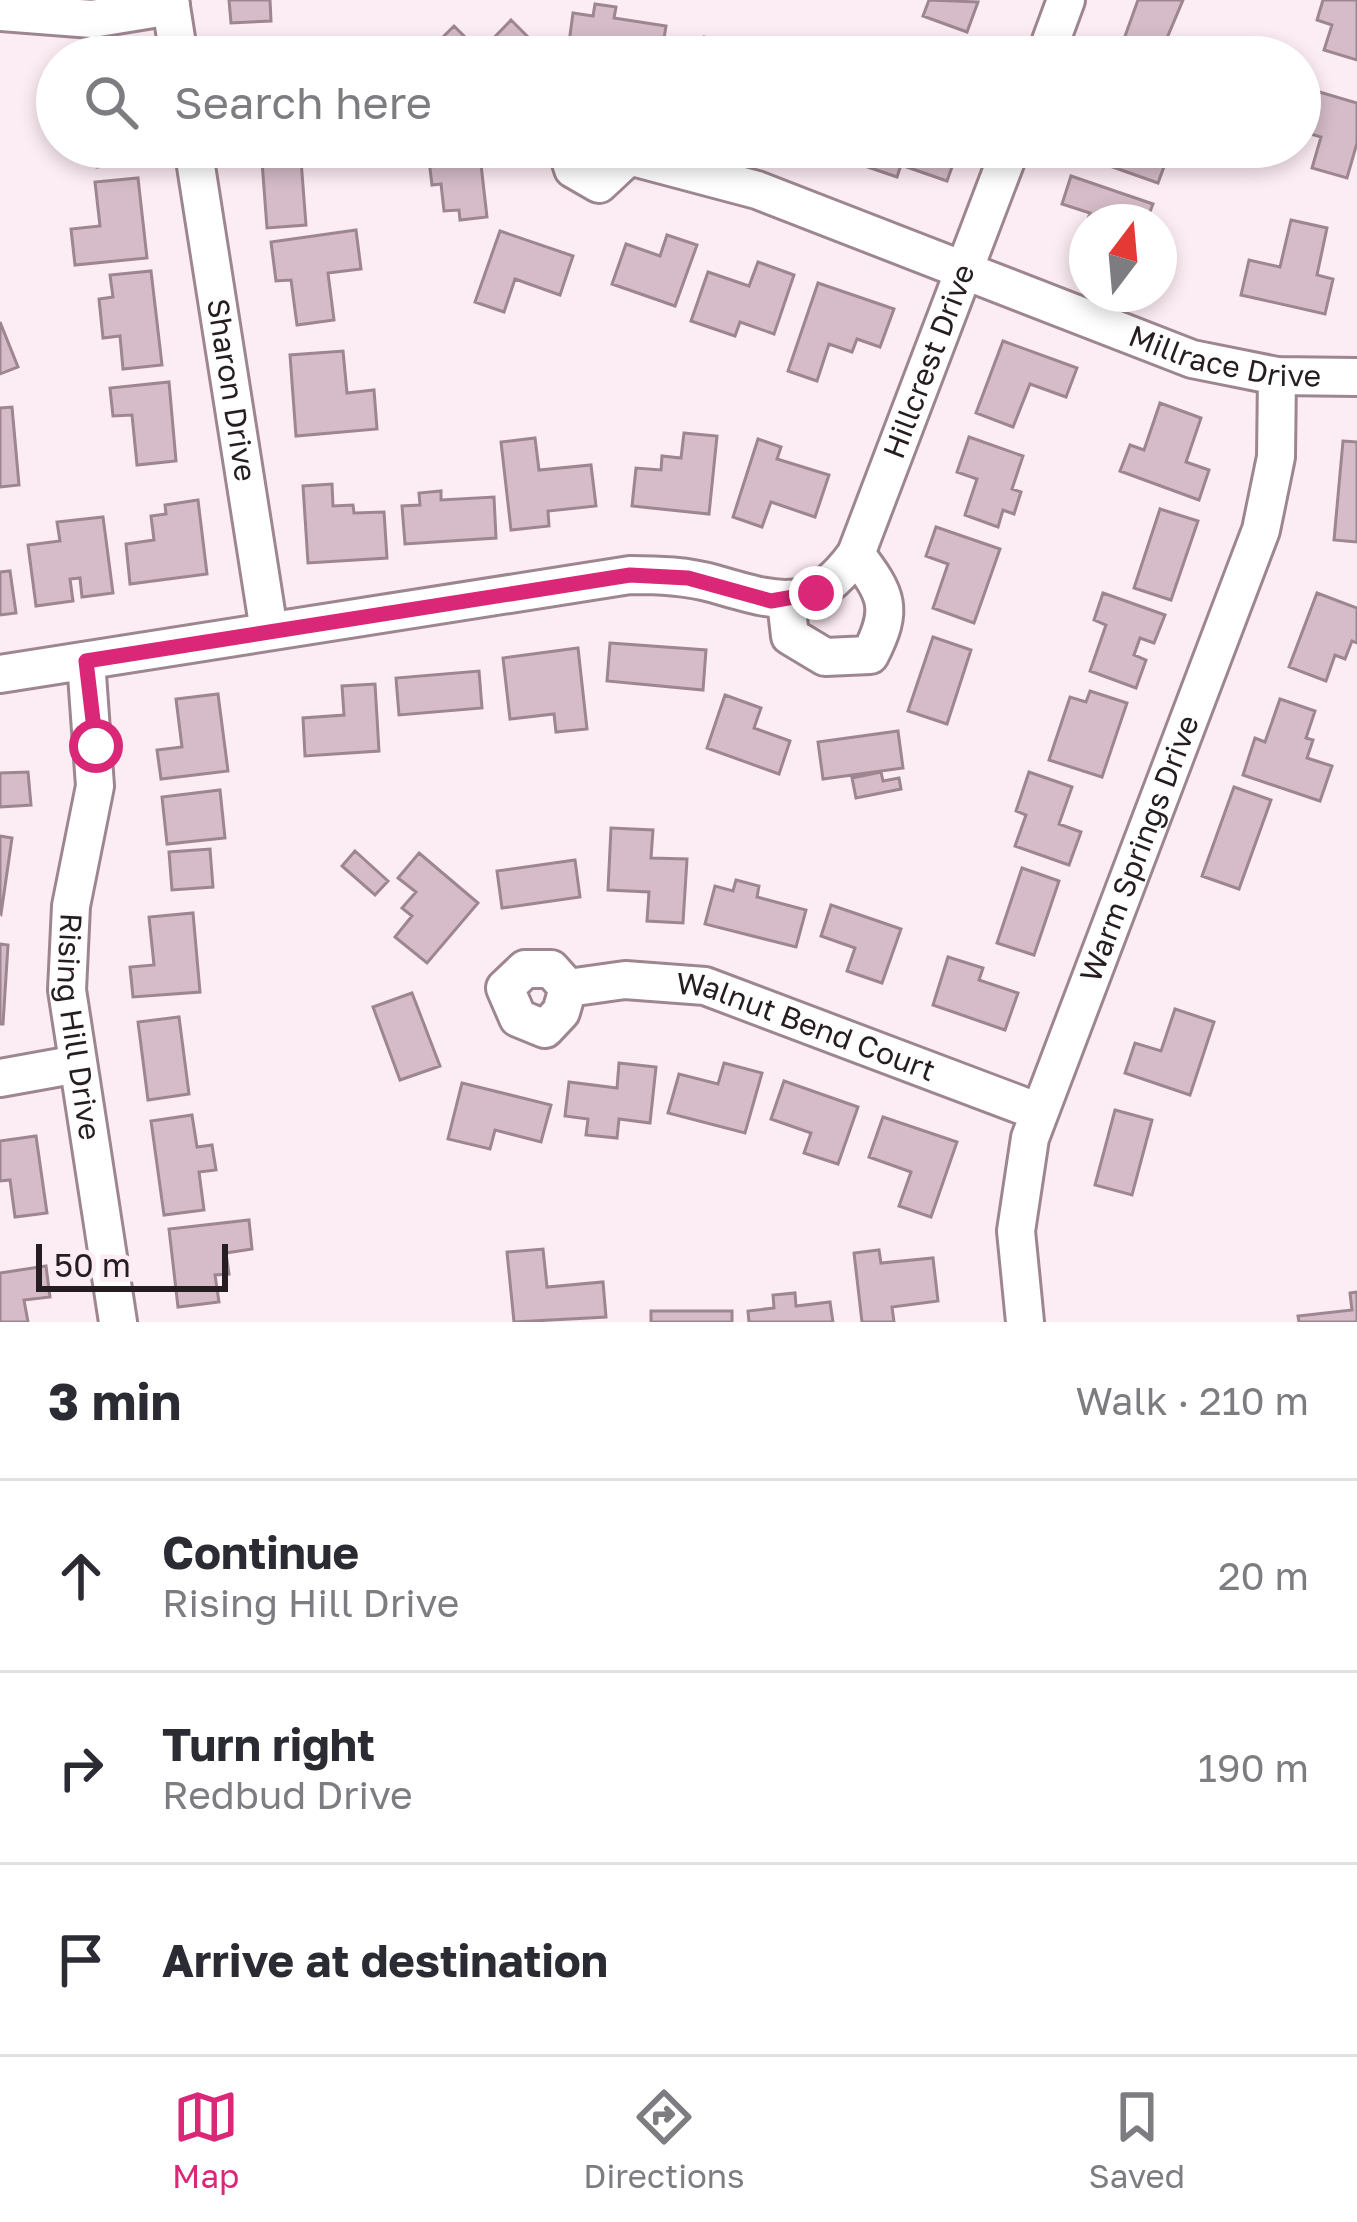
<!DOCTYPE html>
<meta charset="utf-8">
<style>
:root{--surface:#fff;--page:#f7f7f7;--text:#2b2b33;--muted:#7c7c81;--line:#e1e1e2;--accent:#db2777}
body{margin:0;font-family:"Golos Text",sans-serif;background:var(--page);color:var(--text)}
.compass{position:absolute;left:1069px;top:204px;width:108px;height:108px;border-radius:50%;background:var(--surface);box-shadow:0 6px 18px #0003;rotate:16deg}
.scale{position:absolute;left:36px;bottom:30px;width:192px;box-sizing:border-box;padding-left:12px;border:6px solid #261d21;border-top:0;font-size:33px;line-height:42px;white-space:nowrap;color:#261d21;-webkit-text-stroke:9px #fcecf3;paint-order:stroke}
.stop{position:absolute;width:36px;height:36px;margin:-27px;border:9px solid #db2777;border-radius:50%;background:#fff}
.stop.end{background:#db2777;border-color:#fff;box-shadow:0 3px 12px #0008}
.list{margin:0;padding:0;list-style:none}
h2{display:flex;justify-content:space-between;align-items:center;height:156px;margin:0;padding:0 48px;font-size:51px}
h2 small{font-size:39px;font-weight:400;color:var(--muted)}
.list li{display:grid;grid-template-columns:78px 1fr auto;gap:36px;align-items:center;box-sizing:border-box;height:192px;padding:0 48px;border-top:3px solid var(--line)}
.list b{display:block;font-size:45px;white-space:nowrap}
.list p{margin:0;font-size:39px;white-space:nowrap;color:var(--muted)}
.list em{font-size:39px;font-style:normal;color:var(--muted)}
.icon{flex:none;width:66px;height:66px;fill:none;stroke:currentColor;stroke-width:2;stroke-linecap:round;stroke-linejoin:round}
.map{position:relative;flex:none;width:1357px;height:1322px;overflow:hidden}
.search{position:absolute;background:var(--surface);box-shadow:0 6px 18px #0003;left:36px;right:36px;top:36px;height:132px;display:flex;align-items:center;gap:30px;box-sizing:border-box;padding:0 42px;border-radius:66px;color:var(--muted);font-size:45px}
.sheet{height:732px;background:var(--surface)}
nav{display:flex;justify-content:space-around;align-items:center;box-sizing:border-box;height:168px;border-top:3px solid var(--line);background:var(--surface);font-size:33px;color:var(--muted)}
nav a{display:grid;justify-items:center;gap:6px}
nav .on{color:var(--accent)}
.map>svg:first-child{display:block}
</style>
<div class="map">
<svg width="1357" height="1322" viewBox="0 0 1357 1322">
<rect width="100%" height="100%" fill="#fcecf3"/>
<path fill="#d5bcc8" stroke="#9e8691" stroke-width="3" d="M229,0H270L271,21L231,23Z
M929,0L978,2L967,32L923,16Z
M1138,0H1183L1159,57L1120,50Z
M1323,0H1357V60L1324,50L1332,25L1317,20Z
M595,4L616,7L614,18L666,26L661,57L568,50L573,13L593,16Z
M511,20L537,46L526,57L427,53L454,26L480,52Z
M704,37L724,42L722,51L747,57H680L684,43L701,47Z
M280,39L281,57H245L244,41Z
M1316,91L1357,103V143L1347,178L1312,168L1321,137L1304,132Z
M94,147H132L134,161L97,167Z
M300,147L306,225L267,228L261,148Z
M441,147H479L487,217L460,220L459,210L444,211L441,184L432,185L428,152Z
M868,147H959L947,181L901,165L897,177L862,165Z
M1079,147H1150L1169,153L1158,183L1076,154Z
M1071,176L1153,204L1146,222H1087V264L1074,259L1090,213L1062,204Z
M138,178L147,258L75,265L71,229L100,226L95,182Z
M1291,220L1327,228L1317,275L1333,279L1325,314L1241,295L1249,260L1280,267Z
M356,230L361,269L328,273L334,320L297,325L291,280L276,281L271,242Z
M500,231L573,256L560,295L515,279L504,312L475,302Z
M667,235L697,245L675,306L612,284L626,244L660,256Z
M758,262L794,275L774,334L740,322L735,336L691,321L708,272L749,286Z
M151,271L162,365L123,369L120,336L103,338L99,299L113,297L110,275Z
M818,283L894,309L880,347L857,339L852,352L829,344L817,381L788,371Z
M0,322L18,367L0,374Z
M1003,341L1077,368L1066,397L1030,384L1013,427L976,413Z
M343,351L347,393L374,390L377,429L296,436L290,355Z
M169,382L176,461L137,465L132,415L113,416L110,388Z
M1160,403L1201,418L1186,462L1209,470L1199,500L1120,471L1130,445L1144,450Z
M12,407L19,485L0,487V408Z
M684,433L717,436L709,514L632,506L636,468L661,470L662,456L681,458Z
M969,437L1023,456L1012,489L1021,492L1014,514L1003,510L998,527L965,515L977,479L957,472Z
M535,438L539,470L591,465L596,506L548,511L549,526L511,530L501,442Z
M758,439L781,447L777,459L829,475L815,517L771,502L762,527L733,517Z
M1343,441L1357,442V542L1334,540Z
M332,484L333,506L353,505L354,513L384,512L387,558L308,563L303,486Z
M441,491V500L494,497L496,538L405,544L402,506L420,505L419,493Z
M198,500L207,574L130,584L126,544L154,540L151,516L166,514L165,505Z
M1160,509L1198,521L1171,600L1134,588Z
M103,517L113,593L82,597L80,578L70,579L73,601L36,606L28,545L60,541L57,522Z
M936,527L1000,549L974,623L933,608L948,564L926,556Z
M10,571L16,613L0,615V572Z
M1103,593L1165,615L1154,643L1140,638L1134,655L1146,660L1136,688L1090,671L1106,625L1094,620Z
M1317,593L1357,608V643L1352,641L1345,659L1335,655L1326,681L1289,667Z
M933,637L971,650L947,724L908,711Z
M610,643L706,650L703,690L607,681Z
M578,648L587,729L556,732L554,714L510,719L503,658Z
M479,671L482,708L399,715L396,678Z
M375,684L379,751L305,756L303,718L344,715L342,686Z
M1090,691L1127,703L1102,777L1049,760L1070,697L1086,702Z
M218,694L228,771L161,779L157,750L182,747L176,699Z
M725,695L761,708L754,728L790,741L779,774L707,748Z
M1280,699L1315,711L1306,738L1313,740L1307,758L1332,766L1320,801L1243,775L1255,738L1265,742Z
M898,731L903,768L823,779L818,742Z
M28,772L31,805L0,807V773Z
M881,772L883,781L899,778L901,789L856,798L852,778Z
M1029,772L1072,787L1059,824L1081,832L1069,865L1015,846L1026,815L1016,811Z
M1234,787L1271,800L1239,889L1202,876Z
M220,790L225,838L167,844L162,797Z
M611,828L653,830L651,858L687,859L683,923L647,921L649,892L608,890Z
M0,836L12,838L1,914L0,913Z
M210,849L213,887L172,890L169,852Z
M355,851L388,881L375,895L342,866Z
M419,853L478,903L427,963L395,937L412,916L402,908L416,892L398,878Z
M575,860L580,897L502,908L497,871Z
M1022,868L1059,881L1034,955L997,943Z
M736,880L759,886L757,897L806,910L796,947L705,924L715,886L733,891Z
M831,905L901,929L882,983L847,971L855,948L821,936Z
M193,913L200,992L133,997L130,967L154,965L149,917Z
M0,944L8,945L3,1024H0Z
M948,957L983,968L979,980L1018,993L1005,1030L933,1005Z
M412,993L440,1066L400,1080L373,1007Z
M1175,1009L1214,1022L1190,1095L1125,1073L1135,1043L1161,1051Z
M179,1017L189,1094L148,1100L138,1022Z
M619,1063L656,1067L650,1123L619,1119L617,1138L586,1135L588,1119L565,1116L569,1082L617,1088Z
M724,1063L762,1073L745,1133L668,1113L679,1074L718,1084Z
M784,1081L858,1107L838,1164L804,1153L811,1133L771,1119Z
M462,1083L551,1105L541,1142L495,1130L490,1149L448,1139Z
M1115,1110L1152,1120L1132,1195L1095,1185Z
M192,1115L197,1147L212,1145L216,1170L199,1172L204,1210L164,1215L151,1121Z
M883,1117L957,1142L931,1217L899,1206L911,1172L869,1157Z
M36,1136L47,1213L15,1217L10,1180L0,1181V1141Z
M249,1220L252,1249L226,1253L229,1274L215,1275L219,1302L178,1307L169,1229Z
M543,1249L547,1287L603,1282L606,1317L514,1322L507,1252Z
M879,1250L881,1263L933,1258L938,1301L892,1307L894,1322H862L854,1253Z
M46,1266L50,1297L24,1300L28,1322H0V1273Z
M1357,1292V1322H1299L1298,1316L1352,1310L1350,1293Z
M795,1293L796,1306L830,1302L833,1322H749L748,1311L774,1308L773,1295Z
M651,1311H732V1322H651Z"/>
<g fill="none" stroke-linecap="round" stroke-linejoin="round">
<defs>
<g id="minor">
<path d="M170,0L179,57"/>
<path d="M0,12L92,19L171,6"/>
<path d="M1045,57L1066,0"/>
<path id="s1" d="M193,147L269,631"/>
<path d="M566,147L573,169L599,184L629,156"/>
<path id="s2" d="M623,147L629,156L757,190L1192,359L1277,376L1357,377"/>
<path d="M786,601L790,636L825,657L870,655C894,608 887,595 856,554"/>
<path id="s3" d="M86,661L95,786L71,906L67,990L118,1322"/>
<path id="s4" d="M0,674L630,575C659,575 687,576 715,584C778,602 812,615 856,554L1011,147"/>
<path id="s5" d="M568,988L561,1012L545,1029L518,1018L505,988L525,969H551L568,988L625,980L705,986L1039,1112"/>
<path d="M0,1078L78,1064"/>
<path id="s6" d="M1025,1322L1016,1231L1030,1138L1261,530L1276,457L1277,376"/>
</g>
</defs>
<use href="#minor" stroke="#9e8691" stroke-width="42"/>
<use href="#minor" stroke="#fff" stroke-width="36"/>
</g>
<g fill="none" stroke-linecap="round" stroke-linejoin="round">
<path stroke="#db2777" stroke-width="15" d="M96,746L86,661L630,575L688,578L771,601L816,593"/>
</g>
<g text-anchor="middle" stroke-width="10" stroke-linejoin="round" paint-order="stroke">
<g font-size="30" fill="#261d21" stroke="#fcecf3">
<text dy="10" stroke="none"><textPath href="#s2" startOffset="642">Millrace Drive</textPath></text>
<text dy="10" stroke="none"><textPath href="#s4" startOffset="1089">Hillcrest Drive</textPath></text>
<text dy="10" stroke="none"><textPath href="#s1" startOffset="246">Sharon Drive</textPath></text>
<text dy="10" stroke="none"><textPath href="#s6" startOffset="495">Warm Springs Drive</textPath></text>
<text dy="10" stroke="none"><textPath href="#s3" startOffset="369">Rising Hill Drive</textPath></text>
<text dy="10" stroke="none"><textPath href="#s5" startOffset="435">Walnut Bend Court</textPath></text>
</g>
</g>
</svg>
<svg class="compass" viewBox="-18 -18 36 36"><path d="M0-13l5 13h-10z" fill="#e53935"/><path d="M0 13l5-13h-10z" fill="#7c7c81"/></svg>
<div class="scale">50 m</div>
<div class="stop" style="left:96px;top:746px"></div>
<div class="stop end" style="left:816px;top:593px"></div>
<div class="search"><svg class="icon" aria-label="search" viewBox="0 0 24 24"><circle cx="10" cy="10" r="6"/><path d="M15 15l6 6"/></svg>Search here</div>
</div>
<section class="sheet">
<h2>3 min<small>Walk · 210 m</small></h2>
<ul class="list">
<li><svg class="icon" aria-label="ahead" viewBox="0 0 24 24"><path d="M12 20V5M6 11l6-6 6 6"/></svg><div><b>Continue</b><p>Rising Hill Drive</p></div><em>20 m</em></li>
<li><svg class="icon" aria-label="right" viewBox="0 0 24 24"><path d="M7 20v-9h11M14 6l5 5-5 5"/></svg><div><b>Turn right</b><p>Redbud Drive</p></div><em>190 m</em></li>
<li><svg class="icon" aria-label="arrive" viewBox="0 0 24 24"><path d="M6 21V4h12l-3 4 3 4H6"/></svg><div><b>Arrive at destination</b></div></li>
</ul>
</section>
<nav>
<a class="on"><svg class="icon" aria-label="map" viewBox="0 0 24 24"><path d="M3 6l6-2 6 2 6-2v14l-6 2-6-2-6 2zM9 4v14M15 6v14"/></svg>Map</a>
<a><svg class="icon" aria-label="directions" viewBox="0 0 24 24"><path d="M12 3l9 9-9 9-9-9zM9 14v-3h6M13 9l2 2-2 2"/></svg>Directions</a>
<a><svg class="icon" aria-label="saved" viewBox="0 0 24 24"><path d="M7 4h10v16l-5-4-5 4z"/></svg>Saved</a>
</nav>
